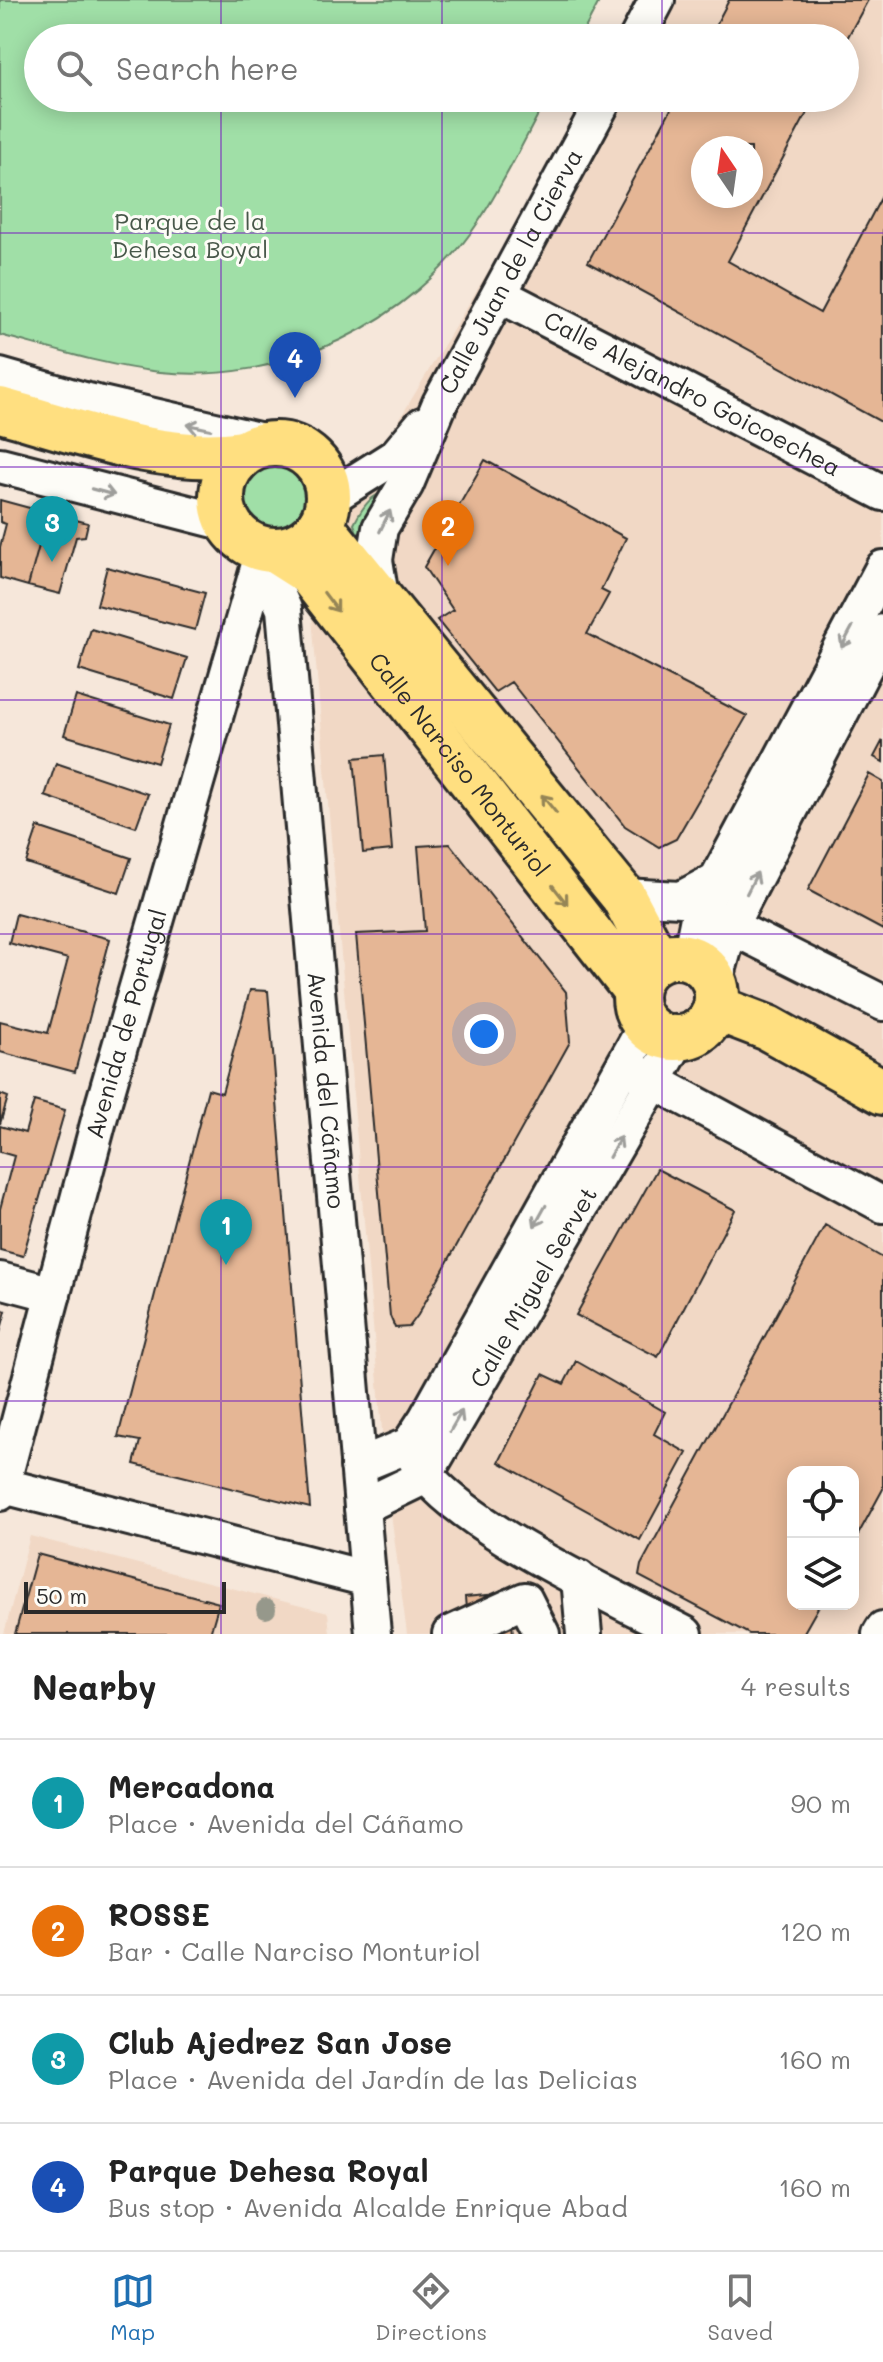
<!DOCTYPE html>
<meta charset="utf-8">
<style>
:root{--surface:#fff;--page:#f2f2f2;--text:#222;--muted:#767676;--line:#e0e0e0;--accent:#1f6fb2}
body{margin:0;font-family:Mali,sans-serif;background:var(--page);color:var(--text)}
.controls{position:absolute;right:24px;bottom:24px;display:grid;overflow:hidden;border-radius:16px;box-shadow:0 4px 20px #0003}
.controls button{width:72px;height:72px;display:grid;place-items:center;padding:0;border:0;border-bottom:2px solid var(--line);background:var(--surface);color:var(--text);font:40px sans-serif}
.compass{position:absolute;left:691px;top:136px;width:72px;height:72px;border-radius:50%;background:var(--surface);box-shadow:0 4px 20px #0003;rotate:347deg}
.scale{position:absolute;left:24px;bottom:20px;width:202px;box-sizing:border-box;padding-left:8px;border:4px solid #2b2b2b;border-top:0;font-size:22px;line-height:28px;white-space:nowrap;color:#2b2b2b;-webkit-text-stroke:6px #fdfcf7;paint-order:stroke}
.you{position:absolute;left:484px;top:1034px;width:28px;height:28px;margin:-20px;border:6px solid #fff;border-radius:50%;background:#1a73e8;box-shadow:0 0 0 12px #1a73e833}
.badge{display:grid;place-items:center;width:52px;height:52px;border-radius:50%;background:var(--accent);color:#fff;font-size:26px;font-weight:700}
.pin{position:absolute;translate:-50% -66px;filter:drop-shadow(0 2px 4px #0008)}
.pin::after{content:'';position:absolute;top:42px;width:28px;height:24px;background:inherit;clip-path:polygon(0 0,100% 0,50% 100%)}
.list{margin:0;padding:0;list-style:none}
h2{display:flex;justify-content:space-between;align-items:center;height:104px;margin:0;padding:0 32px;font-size:34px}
h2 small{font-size:26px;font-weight:400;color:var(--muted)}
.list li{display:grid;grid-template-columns:52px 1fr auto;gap:24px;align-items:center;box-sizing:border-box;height:128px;padding:0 32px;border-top:2px solid var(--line)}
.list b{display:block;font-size:30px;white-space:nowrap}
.list p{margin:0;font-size:26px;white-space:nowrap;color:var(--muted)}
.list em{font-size:26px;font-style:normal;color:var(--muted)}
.icon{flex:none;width:44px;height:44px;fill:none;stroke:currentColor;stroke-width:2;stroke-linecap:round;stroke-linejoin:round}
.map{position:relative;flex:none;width:883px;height:1634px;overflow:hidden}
.search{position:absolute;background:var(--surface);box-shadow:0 4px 20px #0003;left:24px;right:24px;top:24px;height:88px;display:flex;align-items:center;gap:20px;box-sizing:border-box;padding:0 28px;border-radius:44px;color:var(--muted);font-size:30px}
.sheet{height:616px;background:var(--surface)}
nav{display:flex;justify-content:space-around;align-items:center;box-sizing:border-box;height:112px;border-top:2px solid var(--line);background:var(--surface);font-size:22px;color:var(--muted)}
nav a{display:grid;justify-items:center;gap:4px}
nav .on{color:var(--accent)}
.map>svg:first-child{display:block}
</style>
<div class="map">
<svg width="883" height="1634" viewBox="0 0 883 1634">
<rect width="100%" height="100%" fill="#f6e7da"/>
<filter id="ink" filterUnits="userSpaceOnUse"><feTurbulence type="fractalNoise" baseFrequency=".0125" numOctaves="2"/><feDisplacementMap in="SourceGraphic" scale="16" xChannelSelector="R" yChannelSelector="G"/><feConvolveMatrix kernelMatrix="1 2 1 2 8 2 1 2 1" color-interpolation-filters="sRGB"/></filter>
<g filter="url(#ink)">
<path fill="#f1d8c5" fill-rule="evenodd" d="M651,0H883V1634H407L386,1476L308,572L592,98H845V38H628ZM703,148H751V196H703ZM793,1472H853V1604H793Z
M30,1536L328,1613L330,1634H4Z"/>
<path fill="#a0dfa7" stroke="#668569" stroke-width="2" d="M0,0H600L580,38H38V98H547C525,138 505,182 479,221C411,324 283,385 160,372C106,366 53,349 0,335Z
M235 495a37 37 0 1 1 74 0a37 37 0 1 1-74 0Z
M392,489L364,551L354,524C363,506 371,494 392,489Z"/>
<path fill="#e5b695" stroke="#2b2b2b" stroke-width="2" fill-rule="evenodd" d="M729,0H868L845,42V38H709Z
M677,98H815L728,261L820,313L883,194V423L588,262ZM703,148H751V196H703Z
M485,460L626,538L601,590L609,594L587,634L747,716L676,839L659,847L625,826L511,682L495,692L437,620L453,610L424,567Z
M0,500L48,513L28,586L0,578V547L6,524L0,522Z
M48,513L88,523L85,536L76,537L60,594L28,586Z
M107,567L205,593L195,630L97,605Z
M91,629L187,658L174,699L79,670Z
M76,696L169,725L157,763L64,735Z
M883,740V762L874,757Z
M384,755L392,850L363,853L354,758Z
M56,763L148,794L136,827L45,796Z
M869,774L883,782V930L808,890Z
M38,827L131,858L119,893L26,863Z
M450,844L566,992L570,1042L418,1315L409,1327L395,1328L390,1316L356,934L425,931L418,846Z
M16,914L110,939L75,1072L0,1052V1021L48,1033L68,959L9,943Z
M250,990L268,991L310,1508L134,1464L140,1441L118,1437L208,1089L222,1093Z
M0,1094L8,1097L0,1124Z
M34,1101L65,1110L23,1256L0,1250V1209L14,1156L0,1152V1126L25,1133Z
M657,1169L735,1210L658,1357L576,1315Z
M825,1225L883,1258V1489L853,1544V1472H793V1604H820L803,1634H749L639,1576L641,1565Z
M0,1309L6,1311L0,1333Z
M576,1361L665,1412L654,1434L687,1453L640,1540L499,1462L543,1374L564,1384Z
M37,1554L219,1603L210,1634H15Z
M509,1593L513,1634H468L465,1597Z"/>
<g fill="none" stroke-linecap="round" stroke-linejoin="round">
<defs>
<g id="minor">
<path d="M637,38L657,0"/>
<path id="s1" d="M500,295L883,493"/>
<path d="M0,376L84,400L276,444"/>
<path d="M0,465L227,523"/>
<path d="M328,499L396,456L422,425"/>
<path id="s2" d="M261,549V558L284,609L373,1634"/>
<path id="s3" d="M381,597L375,560L380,528L406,484L440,403L605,98"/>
<path d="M623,896L681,899L720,878"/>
<path d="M712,917L883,1003"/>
<path d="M690,957L699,913L883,568"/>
<path d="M715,982L731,924L883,632"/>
<path d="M633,1070L883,1205"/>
<path d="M0,1280L53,1294"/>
<path d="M415,1458C444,1520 619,1599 685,1634"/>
<path d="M358,1466L409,1445L426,1419L646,1025"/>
<path d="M0,1485L368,1579"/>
<path id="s4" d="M0,1493L103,1105L261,558"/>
<path id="s5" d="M362,1507L424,1477L679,1038"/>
<path d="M579,1578L584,1634"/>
<path d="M450,1634L525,1600L542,1634"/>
<path d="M880,1634L883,1629"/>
</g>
<g id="major">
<path d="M0,410C78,431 163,465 243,453"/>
<circle cx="275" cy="497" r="53"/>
<path d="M320,525L623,896L657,960"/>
<path id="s6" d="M275,551L308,572L635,990"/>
<circle cx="676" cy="997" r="41"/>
<path d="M716,1008L768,1028L883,1092"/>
</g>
</defs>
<use href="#minor" stroke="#2b2b2b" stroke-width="40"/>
<use href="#major" stroke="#2b2b2b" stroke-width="50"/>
<use href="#minor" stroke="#fdfcf7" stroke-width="34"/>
<use href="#major" stroke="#ffdf80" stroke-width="44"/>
</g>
<circle fill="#96988b" cx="266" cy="1609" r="10"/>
<defs><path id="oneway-shaft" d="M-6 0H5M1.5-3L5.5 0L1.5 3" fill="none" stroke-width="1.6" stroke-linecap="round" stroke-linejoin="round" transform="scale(2)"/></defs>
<g stroke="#9e9e9b">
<use href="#oneway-shaft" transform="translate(199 427) rotate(-168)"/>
<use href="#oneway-shaft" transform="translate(103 492) rotate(15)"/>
<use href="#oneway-shaft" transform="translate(385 521) rotate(-64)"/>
<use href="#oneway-shaft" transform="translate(847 637) rotate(118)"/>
<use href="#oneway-shaft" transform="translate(752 883) rotate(-63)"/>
<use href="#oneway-shaft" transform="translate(615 1147) rotate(-60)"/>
<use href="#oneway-shaft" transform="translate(540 1216) rotate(119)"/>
<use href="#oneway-shaft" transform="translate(456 1421) rotate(-60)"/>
</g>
<g stroke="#958556">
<use href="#oneway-shaft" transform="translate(331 602) rotate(53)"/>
<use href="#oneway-shaft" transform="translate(549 804) rotate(-129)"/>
<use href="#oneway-shaft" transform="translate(560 895) rotate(52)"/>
</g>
</g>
<path fill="none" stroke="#7b2cbf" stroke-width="2" stroke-opacity="0.55" d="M221,0V38M442,0V38M662,0V38M221,98V1634M442,98V1634M662,98V1634M0,233H883M0,467H883M0,700H883M0,934H883M0,1167H883M0,1401H883"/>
<g text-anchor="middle" stroke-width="6" stroke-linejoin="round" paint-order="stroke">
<g font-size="24" fill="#48584a" stroke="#fdfcf7">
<text x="190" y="230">Parque de la<tspan x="190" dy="28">Dehesa Boyal</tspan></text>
</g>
<g font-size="24" fill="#2b2b2b" stroke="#fdfcf7">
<text dy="8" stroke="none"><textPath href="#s3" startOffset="358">Calle Juan de la Cierva</textPath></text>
<text dy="8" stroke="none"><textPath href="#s1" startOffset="216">Calle Alejandro Goicoechea</textPath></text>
<text dy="8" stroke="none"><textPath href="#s6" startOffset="284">Calle Narciso Monturiol</textPath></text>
<text dy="8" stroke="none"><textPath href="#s4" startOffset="486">Avenida de Portugal</textPath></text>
<text dy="8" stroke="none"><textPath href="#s2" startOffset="548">Avenida del Cáñamo</textPath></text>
<text dy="8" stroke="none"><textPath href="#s5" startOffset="288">Calle Miguel Servet</textPath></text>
</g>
</g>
</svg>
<div class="controls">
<button><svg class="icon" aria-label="locate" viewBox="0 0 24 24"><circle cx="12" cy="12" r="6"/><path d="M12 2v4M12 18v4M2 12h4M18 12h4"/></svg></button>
<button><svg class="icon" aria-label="layers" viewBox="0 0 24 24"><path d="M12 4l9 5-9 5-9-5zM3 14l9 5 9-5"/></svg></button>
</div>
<svg class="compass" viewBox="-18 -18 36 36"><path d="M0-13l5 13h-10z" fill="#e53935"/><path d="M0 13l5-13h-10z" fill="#767676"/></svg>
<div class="scale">50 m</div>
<div class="you"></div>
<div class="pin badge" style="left:226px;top:1265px;background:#0f9aa8">1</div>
<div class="pin badge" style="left:448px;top:566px;background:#e8710a">2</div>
<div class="pin badge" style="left:52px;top:562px;background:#0f9aa8">3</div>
<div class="pin badge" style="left:295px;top:398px;background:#1a4fb4">4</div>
<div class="search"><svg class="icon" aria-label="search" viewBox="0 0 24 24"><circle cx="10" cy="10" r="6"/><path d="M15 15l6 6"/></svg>Search here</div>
</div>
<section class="sheet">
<h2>Nearby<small>4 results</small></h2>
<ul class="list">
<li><span class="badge" style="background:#0f9aa8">1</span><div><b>Mercadona</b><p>Place · Avenida del Cáñamo</p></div><em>90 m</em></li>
<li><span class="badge" style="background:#e8710a">2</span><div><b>ROSSE</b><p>Bar · Calle Narciso Monturiol</p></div><em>120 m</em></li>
<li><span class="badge" style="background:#0f9aa8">3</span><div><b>Club Ajedrez San Jose</b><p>Place · Avenida del Jardín de las Delicias</p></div><em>160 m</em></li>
<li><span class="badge" style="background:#1a4fb4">4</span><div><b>Parque Dehesa Royal</b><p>Bus stop · Avenida Alcalde Enrique Abad</p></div><em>160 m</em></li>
</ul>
</section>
<nav>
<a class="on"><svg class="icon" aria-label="map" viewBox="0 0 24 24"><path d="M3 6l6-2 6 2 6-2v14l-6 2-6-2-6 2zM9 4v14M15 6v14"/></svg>Map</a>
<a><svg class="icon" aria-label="directions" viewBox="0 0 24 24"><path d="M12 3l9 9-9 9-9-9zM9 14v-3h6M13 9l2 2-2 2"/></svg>Directions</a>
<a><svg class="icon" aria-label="saved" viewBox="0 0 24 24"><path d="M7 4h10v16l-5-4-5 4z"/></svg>Saved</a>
</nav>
